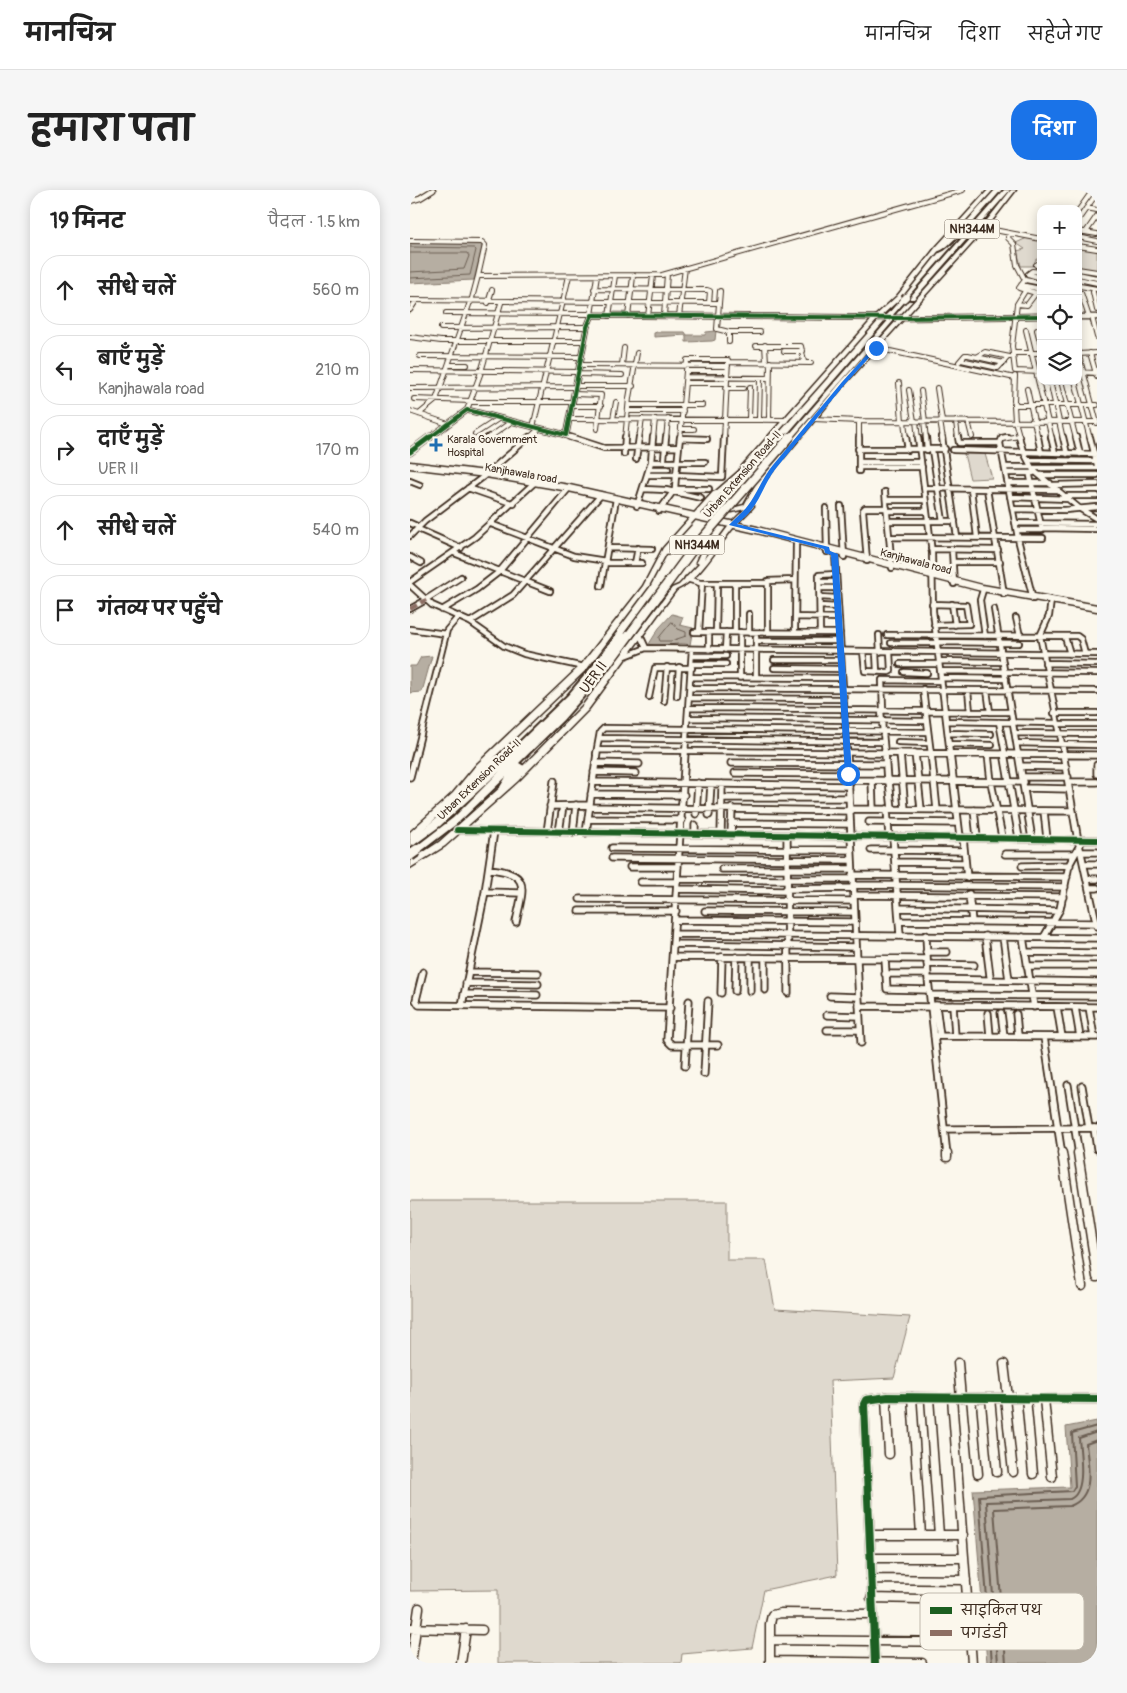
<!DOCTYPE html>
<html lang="hi">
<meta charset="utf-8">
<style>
:root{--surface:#fff;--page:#f6f6f6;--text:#222;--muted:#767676;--line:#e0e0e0;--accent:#1a73e8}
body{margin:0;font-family:Pangolin,"Playpen Sans Deva",sans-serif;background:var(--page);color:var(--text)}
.controls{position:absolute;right:15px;top:15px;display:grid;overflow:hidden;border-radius:10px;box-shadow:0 2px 12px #0003}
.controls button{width:45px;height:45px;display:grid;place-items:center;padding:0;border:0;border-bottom:1px solid var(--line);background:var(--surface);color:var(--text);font:25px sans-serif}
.stop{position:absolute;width:15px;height:15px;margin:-11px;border:4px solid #1a73e8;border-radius:50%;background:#fff}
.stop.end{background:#1a73e8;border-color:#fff;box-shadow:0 1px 5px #0008}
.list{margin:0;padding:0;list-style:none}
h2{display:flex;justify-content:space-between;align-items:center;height:65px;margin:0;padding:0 20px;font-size:21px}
h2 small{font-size:16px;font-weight:400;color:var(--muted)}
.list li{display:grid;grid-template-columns:32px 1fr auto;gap:15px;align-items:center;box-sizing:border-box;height:70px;margin:0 10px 10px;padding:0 10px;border:1px solid var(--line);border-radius:20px}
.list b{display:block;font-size:19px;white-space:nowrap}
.list p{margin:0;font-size:16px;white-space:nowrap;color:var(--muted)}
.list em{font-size:16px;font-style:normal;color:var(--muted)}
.icon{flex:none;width:28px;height:28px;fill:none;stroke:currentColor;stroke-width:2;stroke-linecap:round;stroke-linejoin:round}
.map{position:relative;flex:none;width:687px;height:1473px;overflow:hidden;border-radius:20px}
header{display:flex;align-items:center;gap:30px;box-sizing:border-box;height:70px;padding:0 25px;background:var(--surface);border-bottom:1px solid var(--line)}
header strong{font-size:24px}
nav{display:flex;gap:28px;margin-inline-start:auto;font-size:18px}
.intro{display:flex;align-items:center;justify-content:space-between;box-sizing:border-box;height:120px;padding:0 30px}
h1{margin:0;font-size:35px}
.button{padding:12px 22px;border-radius:20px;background:var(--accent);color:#fff;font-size:18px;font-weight:700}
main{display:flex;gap:30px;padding:0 30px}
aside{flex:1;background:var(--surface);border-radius:20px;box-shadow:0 2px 12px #0003}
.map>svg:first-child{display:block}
</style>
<header>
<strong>मानचित्र</strong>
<nav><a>मानचित्र</a><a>दिशा</a><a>सहेजे गए</a></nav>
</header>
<div class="intro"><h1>हमारा पता</h1><a class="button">दिशा</a></div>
<main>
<aside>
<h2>19 मिनट<small>पैदल · 1.5 km</small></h2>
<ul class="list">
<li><svg class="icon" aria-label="ahead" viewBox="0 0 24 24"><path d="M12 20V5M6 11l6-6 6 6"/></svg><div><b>सीधे चलें</b></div><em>560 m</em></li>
<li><svg class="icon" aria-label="left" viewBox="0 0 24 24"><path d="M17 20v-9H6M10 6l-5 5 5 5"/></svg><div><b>बाएँ मुड़ें</b><p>Kanjhawala road</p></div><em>210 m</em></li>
<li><svg class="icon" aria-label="right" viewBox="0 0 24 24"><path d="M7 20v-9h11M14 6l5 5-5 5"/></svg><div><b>दाएँ मुड़ें</b><p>UER II</p></div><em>170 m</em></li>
<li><svg class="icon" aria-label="ahead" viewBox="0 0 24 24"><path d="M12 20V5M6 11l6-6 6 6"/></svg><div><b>सीधे चलें</b></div><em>540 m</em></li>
<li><svg class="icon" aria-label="arrive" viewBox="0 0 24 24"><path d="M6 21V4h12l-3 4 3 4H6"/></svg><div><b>गंतव्य पर पहुँचे</b></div></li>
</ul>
</aside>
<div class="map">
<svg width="687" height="1473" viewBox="0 0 687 1473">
<rect width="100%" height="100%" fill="#fbf7ec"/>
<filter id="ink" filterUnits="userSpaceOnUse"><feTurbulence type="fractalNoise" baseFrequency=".02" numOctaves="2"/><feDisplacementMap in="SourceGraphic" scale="10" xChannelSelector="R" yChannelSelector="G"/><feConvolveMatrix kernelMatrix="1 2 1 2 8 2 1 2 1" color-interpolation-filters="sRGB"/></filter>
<g filter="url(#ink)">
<path fill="#dfd9ce" stroke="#8d8276" d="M617,48L631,51V70L626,69L623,76H611L607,61L615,59L606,53Z
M668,58L687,61V81L668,77Z
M554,264H575L582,288L560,289Z
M0,1011H317V1070H356L365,1119L500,1127L484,1188L420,1191L427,1385L354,1400L342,1458L272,1464L271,1473H88V1400L0,1401Z"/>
<path fill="#b6aea2" stroke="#85796d" d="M0,52L71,53L72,58L64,90L0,93Z
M306,141L305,150L302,151L276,152V145L244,147V143L247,142H275L277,145H295L296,142Z
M262,424L273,427L270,435L283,438L280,455C267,450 254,460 239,454L249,438Z
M22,466L12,502L0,503V476H6L11,467Z
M687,1231V1473H577L563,1300L660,1297L656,1237Z"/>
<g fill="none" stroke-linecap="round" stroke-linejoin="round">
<path stroke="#6c5f53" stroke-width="1" d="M0,57L64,58L66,60L60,85L0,88
M0,63H57L59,66L54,79L0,82
M262,432L268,439L276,442V446L261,451H250L249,448Z"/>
<path stroke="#6c5f53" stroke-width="2" d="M582,1473L569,1306L662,1301L665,1296L662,1243L687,1236
M588,1473L576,1312L660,1309C677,1302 670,1264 669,1248L687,1242
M596,1473L584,1319L660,1316C686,1306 678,1276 676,1254L687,1250"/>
<defs>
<path id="minor-far3" d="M676,18L687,20
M668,21L683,0
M668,30L687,3
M574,38L631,49
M668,41L687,44
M676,42L687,26
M599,43L598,48L604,54L607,75L615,90
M668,47L687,51
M0,51L72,52L75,55L68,86
M668,56L687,59
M631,72L626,75L631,77
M668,79L687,82
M631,82L622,81L618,84L631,88
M668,84L687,88
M668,89L687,93
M611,95L631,99
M670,96L687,99
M184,99L297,100L300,101L299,113
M629,99L617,115L607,114L602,156L605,181L631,182
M310,101L307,139L319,142V152
M683,102L687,120
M626,103L609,98L615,90L631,93
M671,103L679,127
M0,110L309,113
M61,112L68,86L252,85L553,0
M78,113L82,100
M607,114L615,101
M0,120L6,111
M36,123L179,124
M181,125L187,86
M199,126L205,86
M218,126L223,87
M238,126L243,86
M254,126L257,84
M269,126L275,78
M682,127L687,147
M31,138L177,137
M616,140L642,249
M627,140L631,155
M319,142H350
M0,147L31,151H174
M355,155L356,172
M346,156H391L394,172
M466,158L605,188
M374,161H393
M668,162L687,233
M603,163H631
M680,163L687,187
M668,164L687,163
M10,166L171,167
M567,167L575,162L600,167
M551,170L588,178L598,167
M318,172L401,173
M549,172L555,165H558L594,173
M39,175H57
M170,175L318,176
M212,175L214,158
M0,180L168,182
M276,181H317
M668,182L687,183
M168,184L212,185
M605,186L604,211L606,214
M276,187L359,188
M640,191L653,249
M651,191L666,249
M665,191L680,249
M276,193H317
M489,193L492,231
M166,196H223
M0,198L165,197
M316,198H334
M527,198L532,231
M617,199L628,249
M499,200L504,231
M511,201L515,231
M164,204L191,205L187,239
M4,209L61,211
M61,212H162
M219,215H292
M162,216H191
M57,220L71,182L91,113
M0,221L38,234
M218,221H273
M9,224L26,210L60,112
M159,229L376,230
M203,229L206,212
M339,229L340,197
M349,229L350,188
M359,229L360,172
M404,229L449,231L687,232
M449,231V249
M494,231L496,249
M506,231L508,249
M514,231L516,249
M530,231L533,249
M546,231L548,249
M558,231L562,247
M123,237L159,86
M271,239H284
M65,244L88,229
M155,246L164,249
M270,248L289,249
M77,249L101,232
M118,249L129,239
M215,249L219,208L227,163
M229,249L232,229
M243,249L245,229
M256,249L258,229
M270,249L277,170H318L314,249
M592,249L609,246
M610,249L605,231L604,215H687"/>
<path id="minor-far2" d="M160,247L194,258L269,257
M449,247V281
M496,247L498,260
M508,247L522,363L523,421L540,564
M516,247L517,260
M532,247L547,347
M548,247L549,253H590L609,353L623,409
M609,247L613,261L623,280L669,318L687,329
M628,247L631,263
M641,247L645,263
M653,247L657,264
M666,247L670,264
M680,247L687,275
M270,248L297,249
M75,250L79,247
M590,253L592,248L597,247
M448,259H535
M522,260L533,331
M543,260L687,264
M214,264L215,247
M226,269L229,247
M254,269L256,247
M618,270L686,271
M241,272H295
M449,272H511
M449,277H512
M595,277H621
M622,278H687
M239,279H258
M596,283H623
M237,285H266
M266,285L312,287L314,247
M266,285L270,247
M630,285H687
M0,291L10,295
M598,293H640
M642,295L687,294
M58,298L104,314
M514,298L648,300
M233,299L256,300L291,308
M265,299H299
M561,299L567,347
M577,299L594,404
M475,302L482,378
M657,306H687
M600,307L659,309
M476,310H515
M227,316L241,272L243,247
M431,316L434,367
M416,318L417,362
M603,319L655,320L687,317
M249,321L265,299L266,285
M477,321H517
M478,331H545
M0,333L9,337
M605,333L687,334
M81,334L164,366L196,371
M632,338L687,339
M8,339L51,358
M607,340H632L620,286
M0,346L15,331L73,287L119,247
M480,347L633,348
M198,358L242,359
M521,359L588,360
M542,360L544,394
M44,363L140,401
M425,364L437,564
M0,367L11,373
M457,371L453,320L455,318H477
M544,372H590
M196,373H232
M225,373L228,358
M277,389L290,393H358
M0,392L65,347L124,293
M409,392H426
M325,393V442
M0,395L22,415L60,432L94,456L114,464L174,477
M191,396L206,309
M409,398H427
M573,400L570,410L575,446
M410,407L427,408
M15,410L51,387
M641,410L639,426L630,446L654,564
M522,414L556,415L559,434L524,435
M542,414L545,435
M410,416L428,417
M0,419L16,410
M584,419L608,564
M32,420L67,399L89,382L159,298
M339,424V443
M385,427L429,428
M606,428L610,446
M60,432L103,405L191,305
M0,439L36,444
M385,439L386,354
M284,442L430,443
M289,442L292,393
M299,442V460
M306,442L307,393
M330,442V488
M358,443V391L384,390
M410,443L409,385L426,384
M230,445L236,458
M469,445L470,462
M477,445L667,446L671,449L675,464
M346,447V487
M655,447L660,464
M346,451H430
M526,452L609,453
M481,453H526
M315,460L316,442
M453,461L455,481L479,482L481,481L480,462
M466,462L467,482
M282,466H316
M213,467L236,458L687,464
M364,470H431
M529,471L593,472
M635,473L687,474
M282,474H316
M490,474H529
M364,478L432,479
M530,481L687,483
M494,482L517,483
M281,487L432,488
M531,488L596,489
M280,498L687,501
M513,499L521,564
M558,500L560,522
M577,500L580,522
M267,506L269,477
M239,507L245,478H282
M280,508L433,509
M254,511L257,477
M280,518L434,519
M434,520L601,522
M471,521L475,564
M473,521L472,490L531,491
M644,523H687
M279,528L516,531
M536,531L647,533
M589,532L595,564
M647,534H687
M538,543L581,544
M605,543L687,544
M189,548L474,552
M488,552L519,553
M607,553L687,555
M539,554L582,555
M187,560L582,564
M6,564L37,440L49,426
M186,564L190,542L194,538L518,542
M275,564L282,459"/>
<path id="minor-far1" d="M275,563L257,850L262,855H308
M437,563L451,853
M457,563L687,565
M475,563L477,591
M490,563L495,619
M505,563L511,619
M521,563L524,591L614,592
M540,563L550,647
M594,563L609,648
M608,563L622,649
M653,563L667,645L687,736
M578,564L581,592L592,647
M186,573L229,574
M321,573L475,574
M687,575V584
M611,576L656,577
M184,582L226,583
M325,583L438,584
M0,587L6,563
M613,587H658
M439,590L524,591L527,620
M462,591L463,619
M479,591L482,619
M183,592L439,596
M658,592H687
M614,598L659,599
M181,604L274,605
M312,608H439
M140,616L179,615
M179,617L439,621
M439,619L663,621
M477,619L479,647
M564,620L567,647
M634,621L637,649
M286,624L288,593
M299,625L301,594
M178,629L272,630
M459,632L548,633
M321,633L440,634
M285,635V644
M47,640L687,650
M137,642L144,591
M149,642L153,616
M163,643L166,615
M176,643L187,563
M311,645L312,594
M321,645L322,618
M377,646L378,803
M483,647L490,745
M553,647L557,688
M202,658L441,660
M461,660H484
M484,660L554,661
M671,662H687
M595,664H663
M202,668L442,670
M485,672L555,673
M674,674H687
M612,676L660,675
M220,677H268
M79,679C122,683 113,698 106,732
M312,679H442
M442,685L657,687
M267,689L376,690
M376,689H443
M677,689H687
M231,692H267
M443,695L655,697
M679,698H687
M267,699L376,701
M376,699L443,698
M75,702L111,703
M559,704L562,732
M444,705L653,707
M170,709L444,711
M488,718L649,721
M169,721H266
M295,721L444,722
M265,730L445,732
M489,731L687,733
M265,744L687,748
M516,745L518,789L537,965
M575,746L580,786
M593,747L599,790
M613,747L624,817
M634,747L650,719L659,675L670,655
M264,754L446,757
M516,762H537
M615,762L687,763
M263,767L516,769
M340,767V801
M355,768V800
M475,769L477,799L519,800
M517,774L564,775
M617,776H687
M13,782L6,810L9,815L260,818
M59,782L128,783
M475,784H518
M518,789L687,792
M56,793L128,794
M325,801L326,767
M311,803L312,767
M54,804L127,805
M520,805L687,806
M420,806L448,807
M52,815L75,702L84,641
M521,815L687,817
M526,815L530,846
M543,815L545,846
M449,816L521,817
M647,817L652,847
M665,817L670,847
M679,817L684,847
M578,823L580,846
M591,823L594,846
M606,824L608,846
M417,825L449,826
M417,840H450
M524,846L687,847
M634,847L652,965
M275,876L279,811
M294,884L298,811
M658,895L669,965
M672,896L679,938
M684,938L687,959
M534,939L687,938"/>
<path id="minor" d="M537,963V967
M652,963L672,1096
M668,963L687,1087
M548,1173L551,1208
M594,1174L598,1208
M476,1207L479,1264
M502,1207L511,1345
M519,1208L529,1345
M542,1208L562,1473
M561,1208L568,1284
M580,1208L587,1282
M595,1208L603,1282
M616,1208L623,1284
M634,1209L642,1287
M460,1345H553
M461,1368H554
M461,1389L556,1390
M461,1408L558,1410
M0,1438L72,1440
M360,1450L560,1452
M360,1471L512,1473
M1,1473L9,1418
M51,1473L56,1439
M360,1473V1434L362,1425L371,1423L462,1424
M465,1473L454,1214L456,1210L478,1207L687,1209"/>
<path id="tertiary-far1" d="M0,11L10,8L23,0
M668,127H687
M18,249L57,220L156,245L177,137L182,125L491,128L631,126"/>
<path id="tertiary" d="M0,262L20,247"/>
<path id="secondary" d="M0,275L76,284L159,298L347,340L572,398L687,418"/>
<path id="primary" d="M578,0H583L530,59L491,108L469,128L336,278L334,283L309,306L307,312L322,318L334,315L347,292L431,192L574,34L601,0H606L578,36L435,194L352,294L341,314L344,316L343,317C337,324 330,330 324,337C308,356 290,390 266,400L178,520L108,591L35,656L0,678V671L29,652L102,587L172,516L262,398L269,395L289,374L286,372L290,363C283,358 272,355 264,360C258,364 264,363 256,364L239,396L177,479L73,578L49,607L3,649L0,650V642L43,603L67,574L171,475L233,396L253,358L303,302L306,301L329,281L331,277L465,126L487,106L526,57ZM300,313L322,322L335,319L320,334L294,369L297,362C287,353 273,351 261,356Z"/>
<path id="trunk" d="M594,0H600L504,109H500V107Z
M554,39L556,40V42C543,46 537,62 524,62V60L544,43Z
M492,108L497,109L482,126L485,127V129L383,247H379V245L481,127L477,125Z
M194,465L197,466L198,469H203V473L153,530L109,573L114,576L105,587L98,599H92L90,597L96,587L49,632L10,662H4L2,660L4,658L43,628L90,581L30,636L0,658V650L36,620L89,572L65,590H59L57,588L59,586L84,567H90V571L158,505L191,466Z"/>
</defs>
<use href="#minor-far3" stroke="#3b2a1e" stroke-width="6"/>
<use href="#minor-far2" stroke="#3b2a1e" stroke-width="8"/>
<use href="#minor-far1" stroke="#3b2a1e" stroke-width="9"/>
<use href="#minor" stroke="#3b2a1e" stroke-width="11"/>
<use href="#tertiary-far1" stroke="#3b2a1e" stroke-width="7"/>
<use href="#tertiary" stroke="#3b2a1e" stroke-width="9"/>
<use href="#secondary" stroke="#3b2a1e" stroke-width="9"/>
<use href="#primary" stroke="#3b2a1e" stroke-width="3"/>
<use href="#trunk" stroke="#3b2a1e" stroke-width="4"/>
<use href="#minor-far3" stroke="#fbf7ec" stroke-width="4"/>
<use href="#minor-far2" stroke="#fbf7ec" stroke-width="4.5"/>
<use href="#minor-far1" stroke="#fbf7ec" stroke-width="5.5"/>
<use href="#minor" stroke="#fbf7ec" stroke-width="8"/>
<use href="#tertiary-far1" stroke="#fbf7ec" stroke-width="4.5"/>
<use href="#tertiary" stroke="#fbf7ec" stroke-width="5.5"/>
<use href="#secondary" stroke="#fbf7ec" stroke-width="6"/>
<use href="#primary" fill="#fbf7ec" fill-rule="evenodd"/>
<use href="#trunk" fill="#fbf7ec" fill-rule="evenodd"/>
<defs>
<path id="trunk-bridge-far2" d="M494,109L496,107
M477,128L480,125
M379,249L381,246"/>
<path id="trunk-bridge-far1" d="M194,468L211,445
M200,471L283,359L380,247"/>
<path id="trunk-bridge" d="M0,665L7,660"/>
</defs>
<use href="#trunk-bridge-far2" stroke="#3b2a1e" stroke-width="9" stroke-linecap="butt"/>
<use href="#trunk-bridge-far1" stroke="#3b2a1e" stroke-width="11" stroke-linecap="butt"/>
<use href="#trunk-bridge" stroke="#3b2a1e" stroke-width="14" stroke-linecap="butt"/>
<use href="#trunk-bridge-far2" stroke="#fbf7ec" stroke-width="6"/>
<use href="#trunk-bridge-far1" stroke="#fbf7ec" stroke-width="8"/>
<use href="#trunk-bridge" stroke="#fbf7ec" stroke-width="10"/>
<path stroke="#8d6e63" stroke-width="4" stroke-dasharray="8 4" stroke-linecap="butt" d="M0,419L16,410"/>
<defs>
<path id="cycleway-far3" d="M18,249L57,220L156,245L177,137L182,125L491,128L631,126"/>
<path id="cycleway-far2" d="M0,262L20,247"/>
<path id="cycleway-far1" d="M47,640L687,650"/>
<path id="cycleway" d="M465,1473L454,1214L456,1210L478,1207L687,1209"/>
</defs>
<use href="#cycleway-far3" stroke="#fbf7ec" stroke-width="5.5"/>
<use href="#cycleway-far2" stroke="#fbf7ec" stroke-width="8"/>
<use href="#cycleway-far1" stroke="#fbf7ec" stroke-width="9"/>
<use href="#cycleway" stroke="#fbf7ec" stroke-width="11"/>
<use href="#cycleway-far3" stroke="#1b5e20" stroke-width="4"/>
<use href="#cycleway-far2" stroke="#1b5e20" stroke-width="5"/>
<use href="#cycleway-far1" stroke="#1b5e20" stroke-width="6"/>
<use href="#cycleway" stroke="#1b5e20" stroke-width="8"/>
</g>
</g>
<path fill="#1a73e8" d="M464,157L468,158L435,194L367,277C356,290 352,306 342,319C338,325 332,329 327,334L419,357L420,361L428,364L442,584L438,587L435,584L421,365L415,363L414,359L319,335C324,329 331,324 336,318C347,305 352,288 363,275L432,192Z"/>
<path fill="#1f6fb2" stroke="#fbf7ec" stroke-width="2" d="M23.5 247.5h5v5h5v5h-5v5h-5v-5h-5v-5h5z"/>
<g text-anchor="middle" stroke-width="5" stroke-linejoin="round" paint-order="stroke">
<g font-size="11" fill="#3b2a1e" stroke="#fbf7ec" text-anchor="start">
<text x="37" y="253">Karala Government<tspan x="37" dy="13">Hospital</tspan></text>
</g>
<g font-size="11" fill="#3b2a1e" stroke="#fbf7ec">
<text transform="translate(111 283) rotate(10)" y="4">Kanjhawala road</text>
<text transform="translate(332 284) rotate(-49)" y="4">Urban Extension Road-II</text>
<text transform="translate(506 371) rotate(15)" y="4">Kanjhawala road</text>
<text transform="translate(69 589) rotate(-44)" y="4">Urban Extension Road-II</text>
</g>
<g fill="#fbf7ec" stroke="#75685c" stroke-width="1">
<rect x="534.5" y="29.5" width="55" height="19" rx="4"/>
<rect x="259.5" y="345.5" width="55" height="19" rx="4"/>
</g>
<g font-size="12" font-weight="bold" fill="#3b2a1e">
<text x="562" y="43">NH344M</text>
<text x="287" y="359">NH344M</text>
</g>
<g font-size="14" fill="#3b2a1e" stroke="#fbf7ec">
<text transform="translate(183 487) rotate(-54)" y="5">UER II</text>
</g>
</g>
<rect x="510" y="1403" width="164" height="57" rx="8" fill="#fbf7ec" stroke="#c1baae" stroke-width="1"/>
<rect x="520" y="1417" width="22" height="7" fill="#1b5e20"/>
<rect x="520" y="1440" width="22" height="6" fill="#8d6e63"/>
<g font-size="14" fill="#3b2a1e">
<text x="551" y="1425">साइकिल पथ</text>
<text x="551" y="1448">पगडंडी</text>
</g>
</svg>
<div class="controls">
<button>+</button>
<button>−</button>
<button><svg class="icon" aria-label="locate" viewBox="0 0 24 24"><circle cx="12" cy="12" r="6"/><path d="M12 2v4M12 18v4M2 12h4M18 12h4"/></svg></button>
<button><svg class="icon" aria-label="layers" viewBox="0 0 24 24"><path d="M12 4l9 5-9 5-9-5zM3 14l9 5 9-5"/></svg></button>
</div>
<div class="stop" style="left:438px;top:584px"></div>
<div class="stop end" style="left:466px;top:158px"></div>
</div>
</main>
